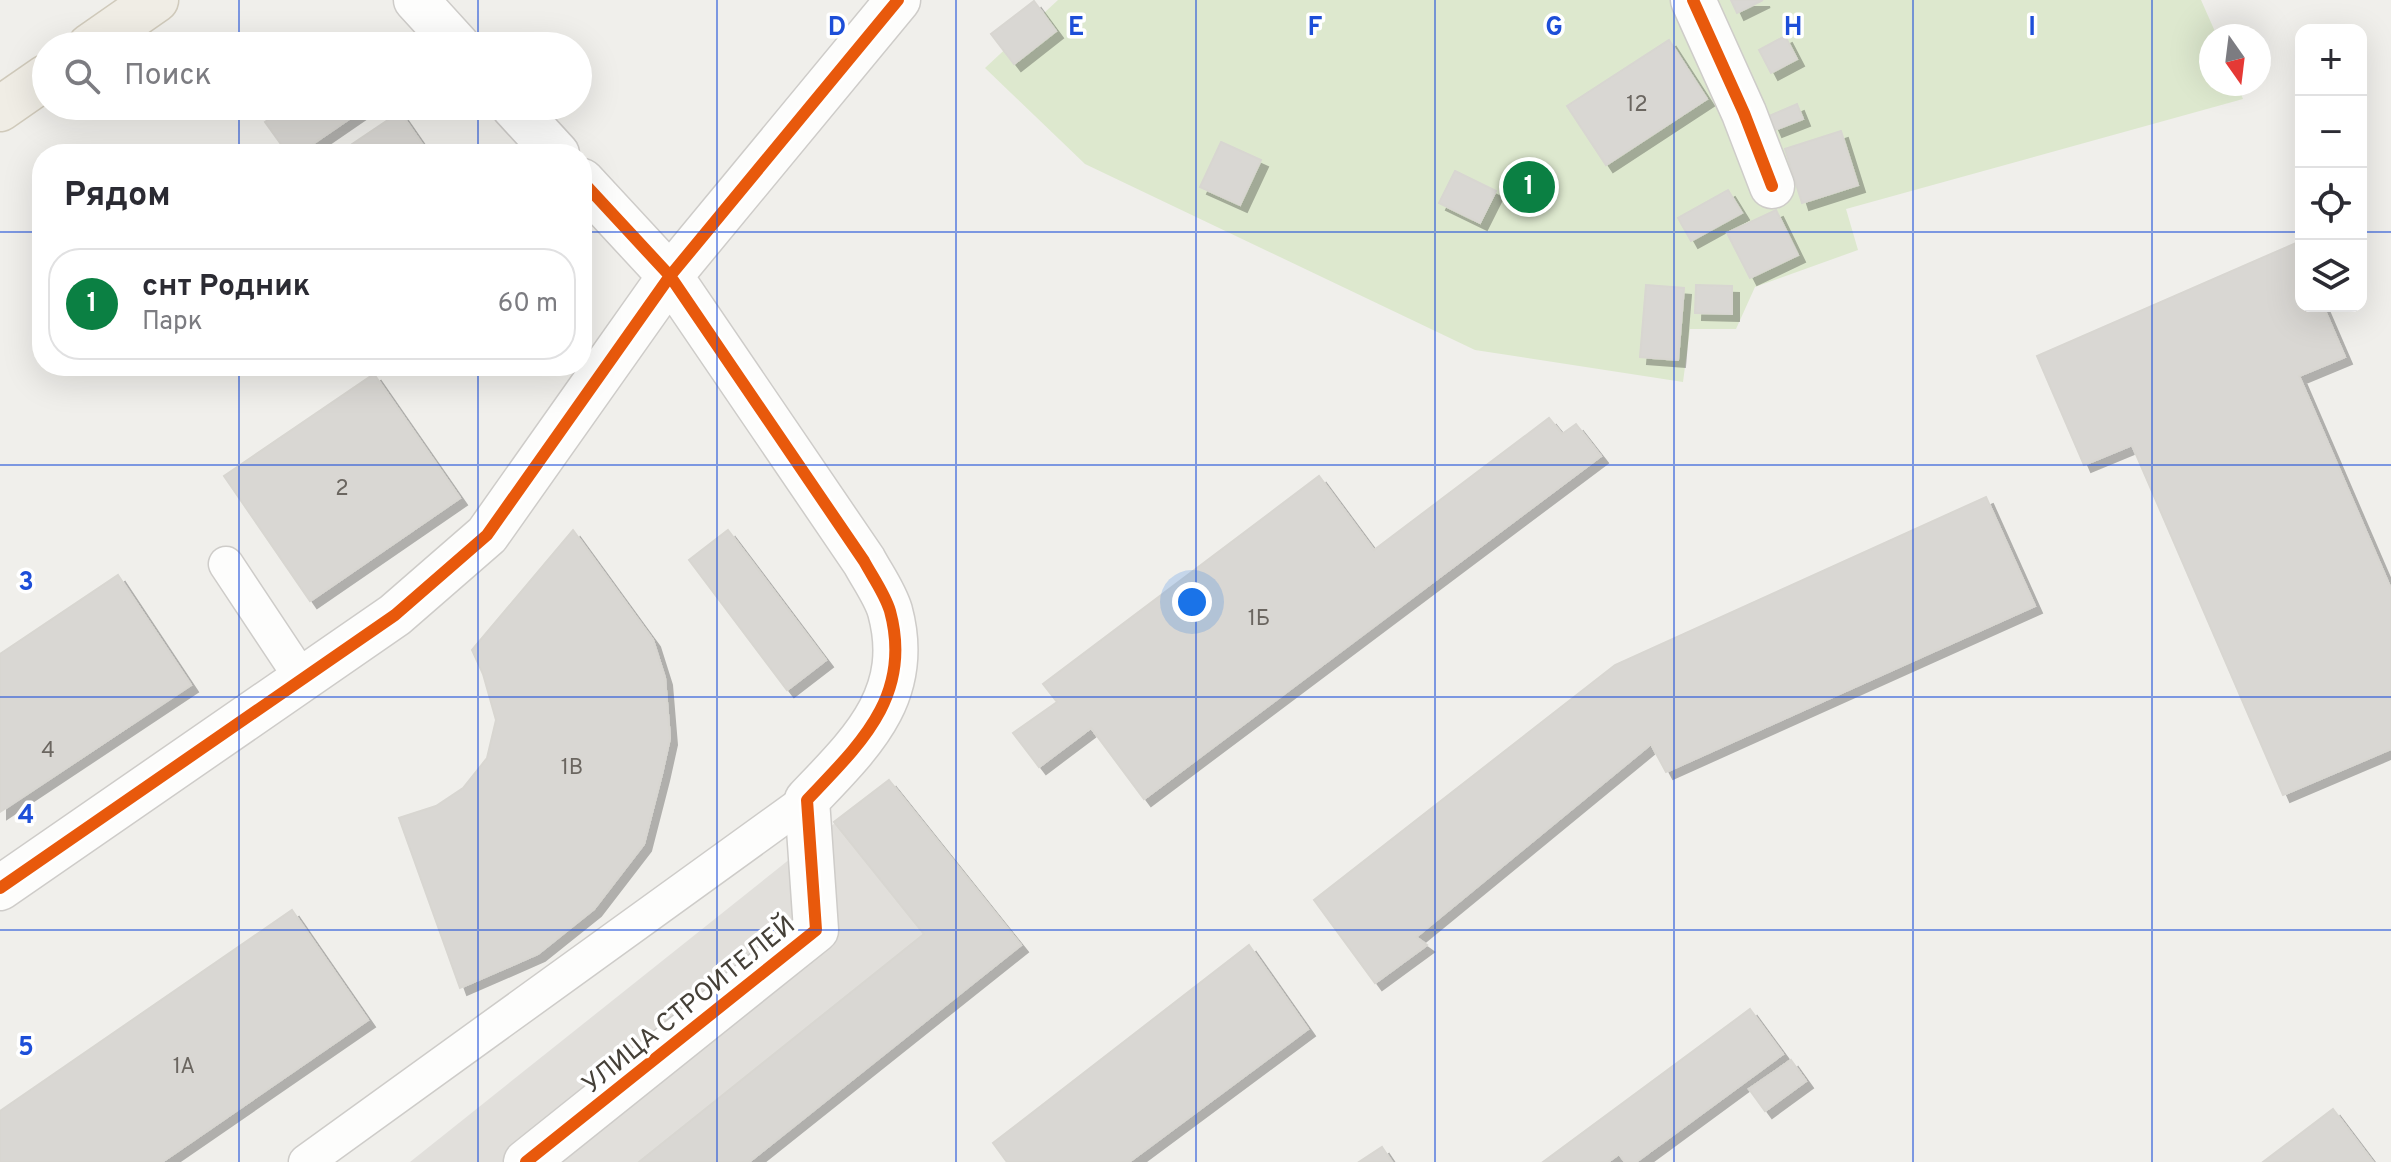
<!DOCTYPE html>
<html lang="ru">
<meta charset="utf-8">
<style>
:root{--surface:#fff;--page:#f7f7f7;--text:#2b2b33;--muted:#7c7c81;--line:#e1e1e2;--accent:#0b8043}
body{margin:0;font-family:Overpass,sans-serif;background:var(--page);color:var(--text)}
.controls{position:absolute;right:24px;top:24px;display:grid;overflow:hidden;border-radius:16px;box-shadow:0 8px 32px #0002}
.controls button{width:72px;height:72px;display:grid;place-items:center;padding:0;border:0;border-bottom:2px solid var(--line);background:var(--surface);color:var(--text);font:40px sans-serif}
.compass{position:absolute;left:2199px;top:24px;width:72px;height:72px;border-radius:50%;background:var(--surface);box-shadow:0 8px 32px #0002;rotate:166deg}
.you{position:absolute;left:1192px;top:602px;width:28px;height:28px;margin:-20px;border:6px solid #fff;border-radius:50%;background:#1a73e8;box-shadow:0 0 0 12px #1a73e833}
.badge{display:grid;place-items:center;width:52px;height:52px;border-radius:50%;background:var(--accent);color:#fff;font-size:26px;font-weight:700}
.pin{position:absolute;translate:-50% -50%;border:4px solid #fff;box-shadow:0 2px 8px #0006}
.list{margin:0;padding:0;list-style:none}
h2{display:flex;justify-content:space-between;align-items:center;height:104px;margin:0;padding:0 32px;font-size:34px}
h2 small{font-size:26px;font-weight:400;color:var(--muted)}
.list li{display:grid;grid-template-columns:52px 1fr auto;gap:24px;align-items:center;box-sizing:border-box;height:112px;margin:0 16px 16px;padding:0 16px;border:2px solid var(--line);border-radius:32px}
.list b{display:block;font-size:30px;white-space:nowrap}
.list p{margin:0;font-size:26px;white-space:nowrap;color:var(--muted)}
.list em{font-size:26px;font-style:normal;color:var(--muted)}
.icon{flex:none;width:44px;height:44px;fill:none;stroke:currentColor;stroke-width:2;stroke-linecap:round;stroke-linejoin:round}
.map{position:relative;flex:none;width:2391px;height:1162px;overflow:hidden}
.search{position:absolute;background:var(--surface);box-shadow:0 8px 32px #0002;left:32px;top:32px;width:560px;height:88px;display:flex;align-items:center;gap:20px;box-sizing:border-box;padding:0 28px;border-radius:44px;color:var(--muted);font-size:30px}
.panel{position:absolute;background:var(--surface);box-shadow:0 8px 32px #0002;left:32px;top:144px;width:560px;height:232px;border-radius:32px}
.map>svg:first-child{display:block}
</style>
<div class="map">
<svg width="2391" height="1162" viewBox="0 0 2391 1162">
<defs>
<filter id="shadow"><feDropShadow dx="7" dy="7" stdDeviation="0" flood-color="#0004"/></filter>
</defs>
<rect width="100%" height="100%" fill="#f0efeb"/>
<path fill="#e1dfdb" d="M889,780L1021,945L749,1162H410Z"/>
<path fill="#dde8ce" d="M1058,0H2201L2217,36H2211V84H2237L2243,99L1846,209L1858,250L1755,287L1736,329H1690L1683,382L1475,350L1085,164L985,68Z"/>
<path fill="#d9d7d3" stroke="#d8d6d1" stroke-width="2" filter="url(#shadow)" d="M1731,0H1763L1737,13Z
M1034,1L1056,31L1014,64L991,34Z
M1785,36L1797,59L1771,73L1759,50Z
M1669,40L1707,99L1606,165L1567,106Z
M1797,104L1803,119L1775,130L1769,116Z
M288,106H368L298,154H288L265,122Z
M400,112L429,154H340L339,153Z
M1841,131L1858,185L1802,203L1785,149Z
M1221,142L1261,160L1240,205L1200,187Z
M1455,171L1496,191L1480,223L1439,203Z
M1728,190L1742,213L1691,241L1678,218Z
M1776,210L1798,255L1750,278L1727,233Z
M2296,243L2301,254V306H2323L2345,357L2299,376L2391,589V749L2283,795L2132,445L2084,465L2037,356Z
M1646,285L1684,288L1678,360L1640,357Z
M1696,285L1732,286V314L1695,313Z
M374,374L460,498L310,601L224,476Z
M1549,418L1562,434L1576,424L1601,456L1144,799L1091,728L1039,767L1013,733L1057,702L1043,684L1319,476L1374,550Z
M1986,497L2035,606L1666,772L1651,744L1416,937L1427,945L1375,983L1314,900L1615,665Z
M573,530L653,640L665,678L670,738L662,774L644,844L594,909L538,954L460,988L399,818L436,806L463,788L487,758L496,720L483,674L472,650Z
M728,530L826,660L787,690L689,560Z
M118,575L191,685L0,812V654Z
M889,780L1021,945L749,1162H639L924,934L834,822Z
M292,910L368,1020L162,1162H0V1111Z
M1249,945L1308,1029L1129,1162H1007L993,1143Z
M1750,1009L1783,1054L1636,1162H1625L1619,1154L1608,1162H1543Z
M1791,1060L1806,1081L1765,1111L1749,1089Z
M2333,1109L2373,1162H2263Z
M1382,1147L1392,1162H1359Z"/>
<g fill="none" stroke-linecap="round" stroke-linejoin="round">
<defs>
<path id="service" d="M226,564L303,680
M306,1162L807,800"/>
<path id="minor" d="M416,0L458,46
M1693,0L1744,113L1772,186
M513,106L557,154
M0,888L395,615L487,535L670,276L898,0
M526,1162L816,930L807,800C860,744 913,696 890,611C885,594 872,576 864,561L670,276L582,181"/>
<path id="primary" d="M90,46L156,0
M0,109L46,77"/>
</defs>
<use href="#service" stroke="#ceccc9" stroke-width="37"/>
<use href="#minor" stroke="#ceccc9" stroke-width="47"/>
<use href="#primary" stroke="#d0cabb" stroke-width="47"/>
<use href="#service" stroke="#fdfdfc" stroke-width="34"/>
<use href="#minor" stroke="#fdfdfc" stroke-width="44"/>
<use href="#primary" stroke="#f0ede5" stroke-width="44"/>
<defs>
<path id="cycleway" d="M1693,0L1744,113L1772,186
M0,888L395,615L487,535L670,276L898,0
M526,1162L816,930L807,800C860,744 913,696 890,611C885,594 872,576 864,561L670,276L582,181"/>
</defs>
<use href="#cycleway" stroke="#fff" stroke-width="17"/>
<use href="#cycleway" stroke="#e8590c" stroke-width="12"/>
</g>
<path fill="none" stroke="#1d4ed8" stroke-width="2" stroke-opacity="0.55" d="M239,0V46M478,0V46M717,0V1162M956,0V1162M1196,0V1162M1435,0V1162M1674,0V1162M1913,0V1162M2152,0V1162M239,106V154M478,106V154M0,232H42M582,232H2301M2361,232H2391M239,366V1162M478,366V1162M0,465H2391M0,697H2391M0,930H2391"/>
<g text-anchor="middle" stroke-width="7" stroke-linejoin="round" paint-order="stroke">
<g font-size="22" fill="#6b6660">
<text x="1637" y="111">12</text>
<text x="342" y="495">2</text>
<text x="1259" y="625">1Б</text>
<text x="48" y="757">4</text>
<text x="572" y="774">1В</text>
<text x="184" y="1073">1А</text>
</g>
<g font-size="26" fill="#454038" stroke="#fff">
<text transform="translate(688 1004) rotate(-39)" y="9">УЛИЦА СТРОИТЕЛЕЙ</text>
</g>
</g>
<g font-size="26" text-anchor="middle" font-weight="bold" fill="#1d4ed8" stroke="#fff" stroke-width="7" stroke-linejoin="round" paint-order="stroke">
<text x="837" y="35">D</text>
<text x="1076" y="35">E</text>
<text x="1315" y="35">F</text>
<text x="1554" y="35">G</text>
<text x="1793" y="35">H</text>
<text x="2032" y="35">I</text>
<text x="26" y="590">3</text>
<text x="26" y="823">4</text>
<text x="26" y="1055">5</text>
</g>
</svg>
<div class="controls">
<button>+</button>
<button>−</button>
<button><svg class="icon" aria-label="locate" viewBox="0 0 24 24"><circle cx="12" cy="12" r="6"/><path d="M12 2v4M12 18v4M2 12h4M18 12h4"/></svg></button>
<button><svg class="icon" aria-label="layers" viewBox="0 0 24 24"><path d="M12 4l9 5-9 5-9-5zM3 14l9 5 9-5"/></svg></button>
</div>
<svg class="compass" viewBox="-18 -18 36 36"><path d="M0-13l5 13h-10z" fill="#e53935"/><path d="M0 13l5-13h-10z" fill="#7c7c81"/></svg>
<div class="you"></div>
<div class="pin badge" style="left:1529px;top:187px">1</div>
<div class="search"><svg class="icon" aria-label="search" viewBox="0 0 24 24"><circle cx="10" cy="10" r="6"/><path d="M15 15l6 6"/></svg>Поиск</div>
<section class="panel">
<h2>Рядом<small></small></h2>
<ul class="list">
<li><span class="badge">1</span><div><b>снт Родник</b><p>Парк</p></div><em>60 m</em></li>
</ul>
</section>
</div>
